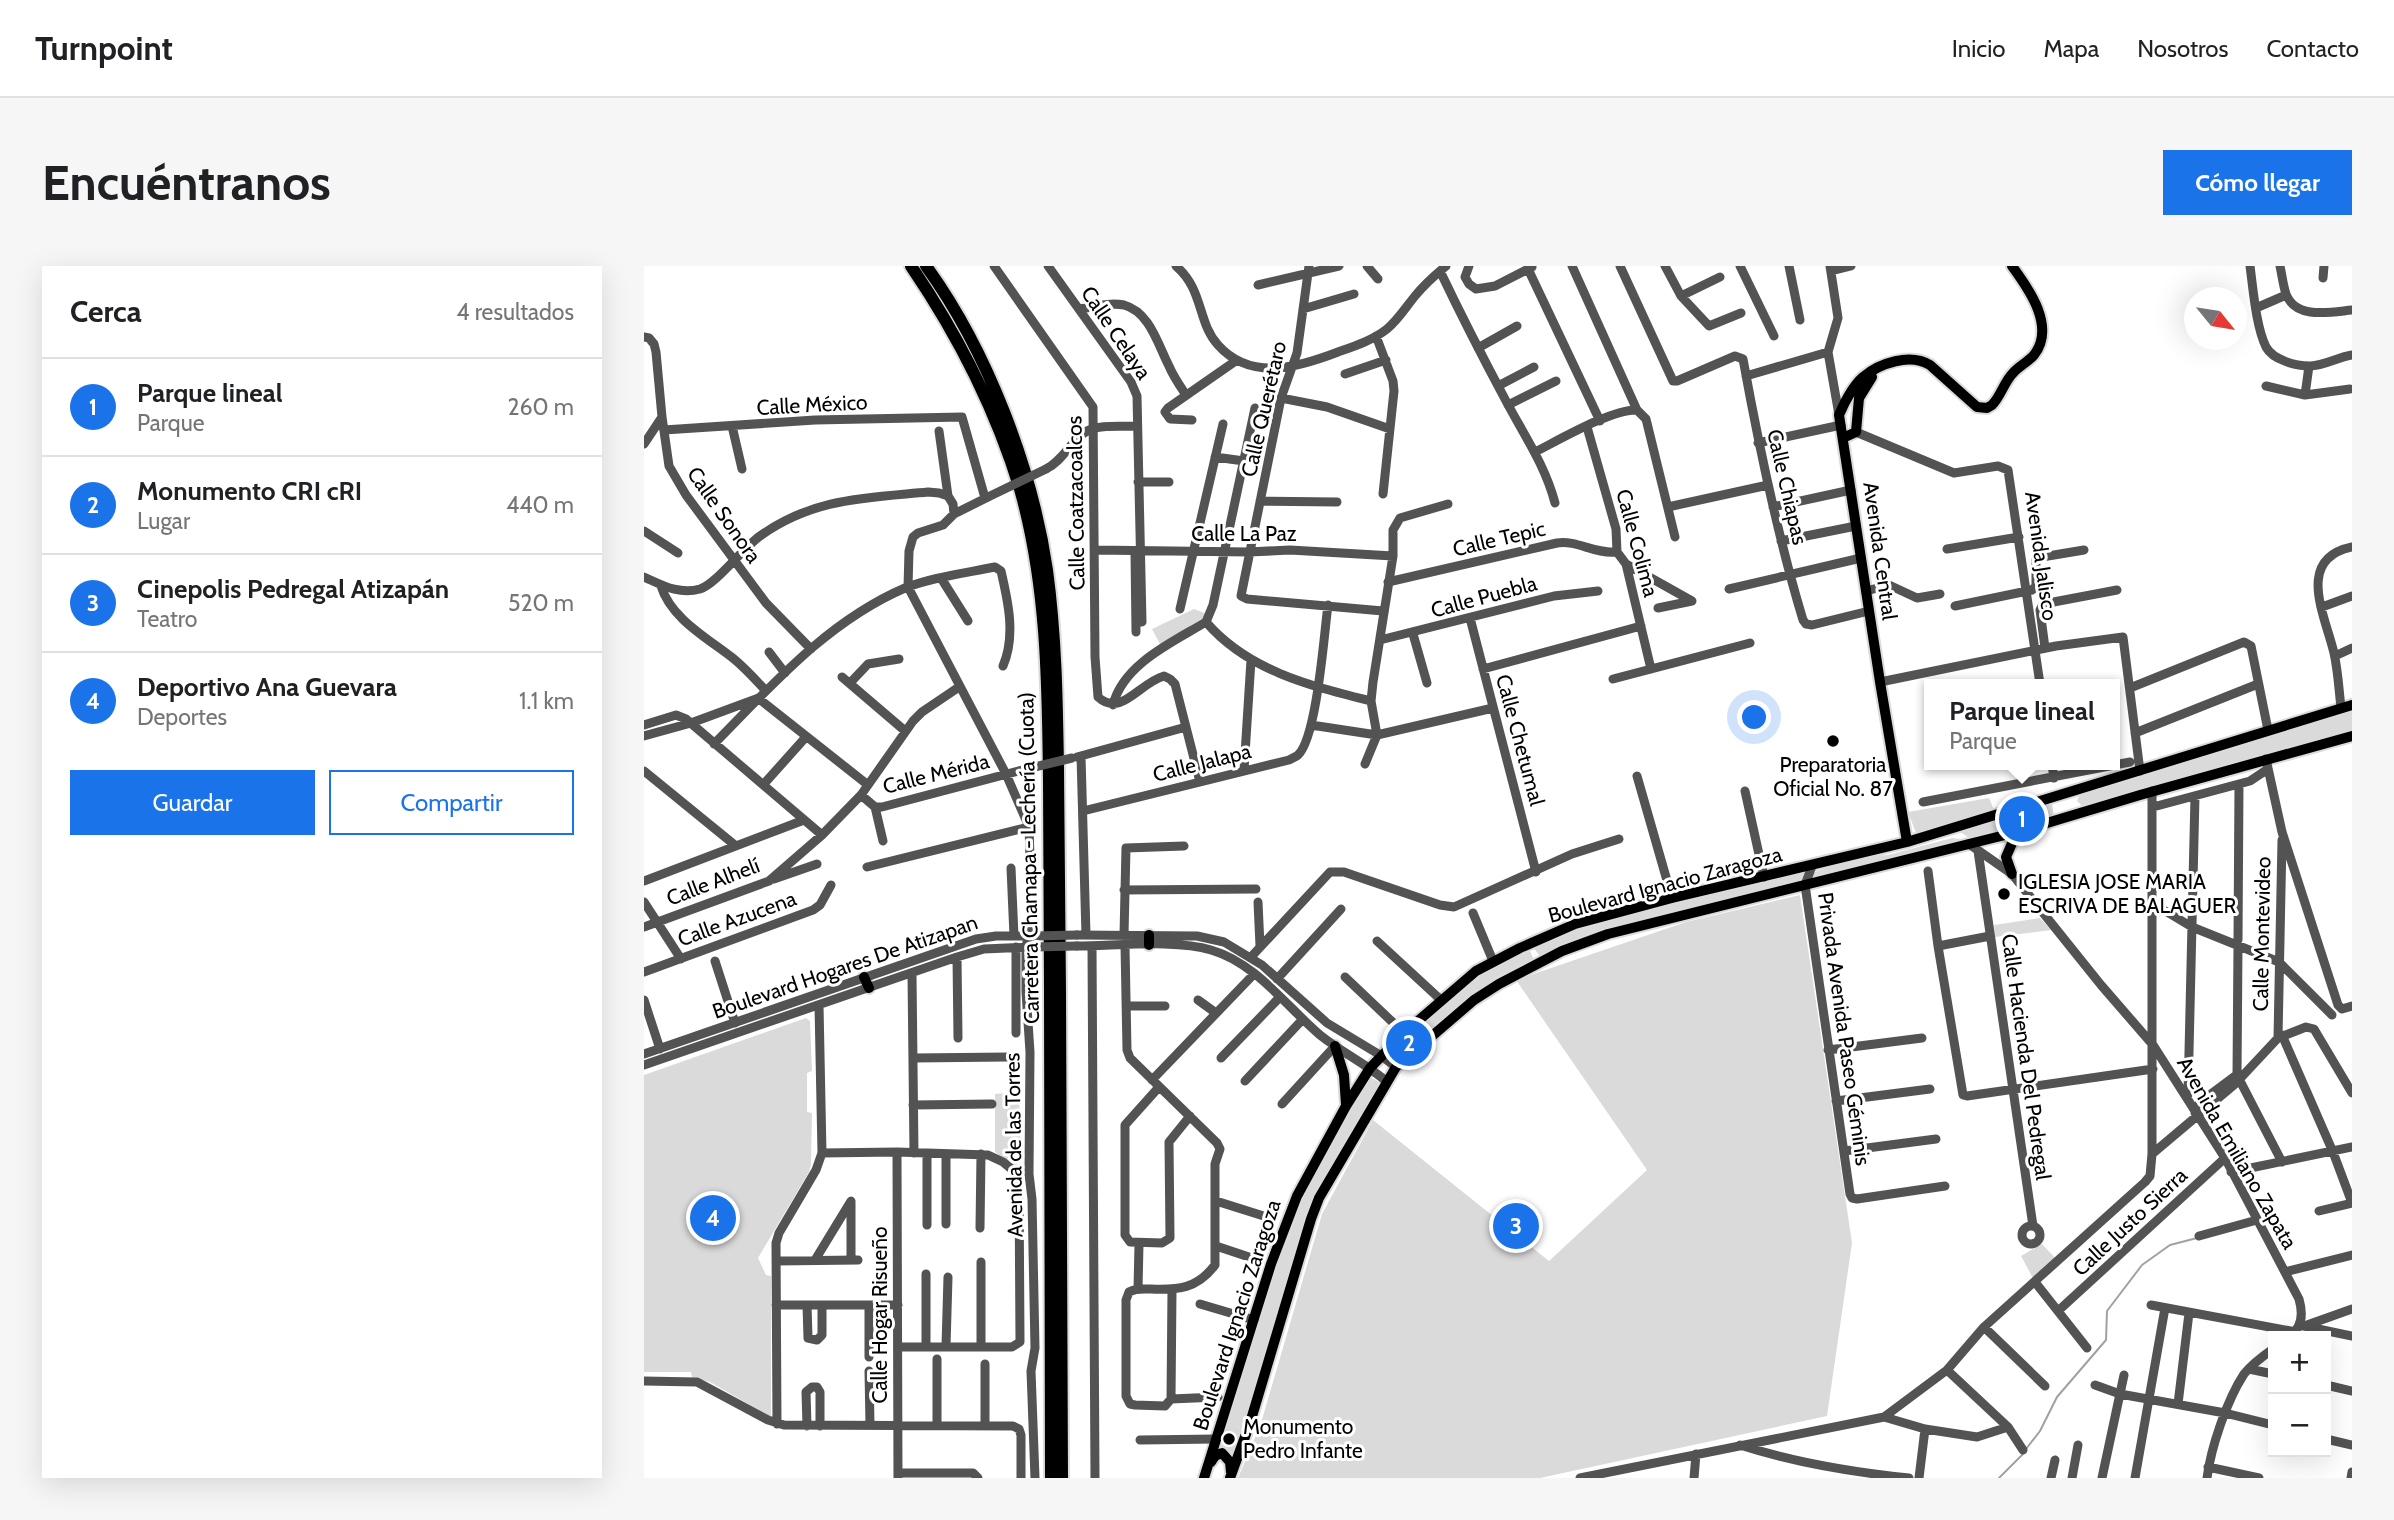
<!DOCTYPE html>
<html lang="es">
<meta charset="utf-8">
<style>
:root{--surface:#fff;--page:#f6f6f6;--text:#202124;--muted:#757577;--line:#e0e0e0;--accent:#1a73e8}
body{margin:0;font-family:Cabin,sans-serif;background:var(--page);color:var(--text)}
.controls{position:absolute;right:21px;bottom:21px;display:grid;overflow:hidden;border-radius:0px;box-shadow:0 7px 28px #0002}
.controls button{width:63px;height:63px;display:grid;place-items:center;padding:0;border:0;border-bottom:2px solid var(--line);background:var(--surface);color:var(--text);font:35px sans-serif}
.compass{position:absolute;left:1540px;top:21px;width:63px;height:63px;border-radius:50%;background:var(--surface);box-shadow:0 7px 28px #0002;rotate:120deg}
.you{position:absolute;left:1111px;top:452px;width:24px;height:24px;margin:-18px;border:5px solid #fff;border-radius:50%;background:#1a73e8;box-shadow:0 0 0 10px #1a73e833}
.badge{display:grid;place-items:center;width:46px;height:46px;border-radius:50%;background:var(--accent);color:#fff;font-size:23px;font-weight:700}
.pin{position:absolute;translate:-50% -50%;border:4px solid #fff;box-shadow:0 2px 7px #0006}
.popup{position:absolute;left:1280px;top:413px;width:196px;height:91px;box-sizing:border-box;display:grid;place-content:center;border-radius:0px;background:var(--surface);filter:drop-shadow(0 2px 5px #0005);font-size:23px;white-space:nowrap;color:var(--muted)}
.popup b{font-size:26px;color:var(--text)}
.popup::after{content:'';position:absolute;left:50%;top:100%;margin-left:-14px;border:14px solid transparent;border-top-color:var(--surface)}
.list{margin:0;padding:0;list-style:none}
h2{display:flex;justify-content:space-between;align-items:center;height:91px;margin:0;padding:0 28px;font-size:30px}
h2 small{font-size:23px;font-weight:400;color:var(--muted)}
.list li{display:grid;grid-template-columns:46px 1fr auto;gap:21px;align-items:center;box-sizing:border-box;height:98px;padding:0 28px;border-top:2px solid var(--line)}
.list b{display:block;font-size:26px;white-space:nowrap}
.list p{margin:0;font-size:23px;white-space:nowrap;color:var(--muted)}
.list em{font-size:23px;font-style:normal;color:var(--muted)}
.actions{display:flex;gap:14px;padding:21px 28px}
.actions a{flex:1;padding:16px 0;border:2px solid var(--accent);border-radius:0px;text-align:center;font-size:24px;color:var(--accent)}
.actions .main{background:var(--accent);color:#fff}
.map{position:relative;flex:none;width:1708px;height:1212px;overflow:hidden;border-radius:0px}
header{display:flex;align-items:center;gap:42px;box-sizing:border-box;height:98px;padding:0 35px;background:var(--surface);border-bottom:2px solid var(--line)}
header strong{font-size:33px}
nav{display:flex;gap:38px;margin-inline-start:auto;font-size:24px}
.intro{display:flex;align-items:center;justify-content:space-between;box-sizing:border-box;height:168px;padding:0 42px}
h1{margin:0;font-size:49px}
.button{padding:18px 32px;border-radius:0px;background:var(--accent);color:#fff;font-size:24px;font-weight:700}
main{display:flex;gap:42px;padding:0 42px}
aside{flex:1;background:var(--surface);border-radius:0px;box-shadow:0 7px 28px #0002}
.map>svg:first-child{display:block}
</style>
<header>
<strong>Turnpoint</strong>
<nav><a>Inicio</a><a>Mapa</a><a>Nosotros</a><a>Contacto</a></nav>
</header>
<div class="intro"><h1>Encuéntranos</h1><a class="button">Cómo llegar</a></div>
<main>
<aside>
<h2>Cerca<small>4 resultados</small></h2>
<ul class="list">
<li><span class="badge">1</span><div><b>Parque lineal</b><p>Parque</p></div><em>260 m</em></li>
<li><span class="badge">2</span><div><b>Monumento CRI cRI</b><p>Lugar</p></div><em>440 m</em></li>
<li><span class="badge">3</span><div><b>Cinepolis Pedregal Atizapán</b><p>Teatro</p></div><em>520 m</em></li>
<li><span class="badge">4</span><div><b>Deportivo Ana Guevara</b><p>Deportes</p></div><em>1.1 km</em></li>
</ul>
<div class="actions"><a class="main">Guardar</a><a>Compartir</a></div>
</aside>
<div class="map">
<svg width="1708" height="1212" viewBox="0 0 1708 1212">
<rect width="100%" height="100%" fill="#fff"/>
<path fill="#dadada" d="M550,343L563,348L561,355L518,382L508,363Z
M1708,444V467L1514,518L1441,543L1433,535L1436,528Z
M1345,532L1350,544L1272,567L1264,546Z
M1408,537L1410,551L1328,574L1315,565Z
M1308,572L1316,573L1320,578L1166,616L1170,606L1223,590L1244,589Z
M1162,606L1160,618L1068,639L893,696L895,689L888,680L924,665L1016,639Z
M1156,629L1208,977L1183,1150L896,1212H594L617,1157L678,948L729,854L905,995L1003,904L872,714L1042,656Z
M1396,652L1407,664L1351,671L1350,659Z
M885,683L890,694L851,712L757,793L749,790V783L844,703Z
M162,752L166,755L168,805L163,807V846L168,847L167,899L165,906L114,992L122,1009L127,1010V1151L66,1116L48,1111L47,1106H0V809Z
M726,811L735,816V821L686,904L602,1158L588,1190L581,1184L573,1185L649,944L721,813Z
M375,826L377,908L351,886V828Z
M1398,978L1414,995L1391,1016L1377,990Z"/>
<g fill="none" stroke-linecap="round" stroke-linejoin="round">
<path stroke="#a1a1a1" stroke-width="2" d="M1382,1183L1396,1165L1413,1131L1462,1074L1463,1045L1498,999L1526,979L1553,972
M1355,1212L1379,1188"/>
<defs>
<path id="major" d="M1199,172L1212,166L1215,132L1228,111
M1263,576L1236,416L1195,149C1201,135 1208,121 1219,111C1236,97 1266,87 1286,99L1333,141L1343,142L1348,139C1357,130 1360,116 1369,107C1375,100 1384,96 1390,89C1412,61 1385,23 1368,0
M1368,608L1362,591L1373,566
M505,679V669
M220,711L225,722
M691,780L700,809L702,839
M567,1196L571,1190L578,1187L586,1196L587,1206
M560,1212L627,998L653,930L702,840L726,802L760,767L832,705L876,682L931,658L1028,632L1263,576L1708,439
M586,1212L606,1157L667,953L675,932L752,801L830,734L855,718L918,685L964,668L1373,566L1496,529L1708,470"/>
<path id="highway" d="M267,0C314,69 352,144 376,223C403,318 404,417 405,514C405,585 406,655 406,726C406,888 407,1050 407,1212
M282,0C343,84 388,202 403,304C412,370 413,436 414,503C415,577 416,652 416,727C416,888 417,1050 418,1212"/>
</defs>
<use href="#major" stroke="#dbdbdb" stroke-width="14"/>
<use href="#highway" stroke="#dbdbdb" stroke-width="16"/>
<path stroke="#535353" stroke-width="9" d="M350,0L449,141L451,391L454,431C477,452 495,417 520,410L526,413L531,418L556,516
M404,0L487,116L493,130L498,356
M532,0C560,24 553,56 574,79C607,116 655,101 694,86C711,80 729,74 743,63C754,54 762,41 771,30C780,19 791,9 802,0
M665,0L653,87L637,132L597,330L603,333L739,345
M723,0L734,13
M825,0L821,11L825,18L832,23L851,20L888,1
M928,0L993,144
M976,0L1029,115H1033L1091,90L1099,93C1115,181 1133,268 1159,354L1162,358L1168,359L1225,345
M1021,0L1037,30L1065,60L1097,47
M1096,0L1130,70
M1145,0L1156,54
M1186,0L1194,52L1184,86L1195,149
M1606,0C1609,22 1612,61 1622,81C1629,94 1652,100 1666,100C1680,100 1694,91 1708,89
M1636,0C1638,9 1639,19 1642,28C1652,54 1687,46 1708,44
M884,3L956,155
M796,5C817,49 839,92 862,135C880,169 901,199 911,237
M1187,5L1207,0
M1679,12L1680,0
M614,19L695,0
M1037,30L1076,11
M1612,42L1642,29
M436,43C450,41 465,36 480,39C506,46 514,79 525,100C529,110 536,120 542,129
M659,43L710,28
M732,70L749,115L750,125L739,228
M0,71L5,72L10,78L12,86L18,151L25,200L42,229L122,337L167,383
M834,82L873,60
M701,108L742,94
M1102,110L1184,86
M854,120L890,101
M1622,120L1661,129L1706,123
M1661,129L1665,100
M637,132L683,141L746,163
M864,139L912,115
M548,154L526,153L521,146L524,142L593,94
M88,160L98,203
M943,161L972,263L973,286L982,298L1007,403
M20,164L171,154L318,151L341,232
M295,165L304,230L309,238L310,248
M1212,166L1310,207L1354,200L1364,204L1396,418
M1114,177L1197,159
M0,178L18,151
M891,186C915,174 968,143 993,144L1002,153L1031,271
M571,191L600,195
M402,203C420,194 426,175 443,165C456,158 478,161 493,160
M494,216H525
M344,231L310,248L299,259L274,267L269,271L265,285L264,321L362,508L385,561L388,651L382,681V726L386,786L385,908L388,933L391,1082L387,1105L391,1212
M616,235L693,236
M1024,241L1124,219
M1129,241L1207,224
M0,265L34,287
M1137,275L1212,260
M1303,283L1375,271
M451,284L605,286L646,284L749,290
M491,286L492,366
M982,298L1048,335L1014,342
M0,311C18,319 35,329 56,323C72,318 98,283 116,270C169,232 221,232 284,226L295,227L304,230
M297,312L324,355
M744,316L913,277C934,274 949,288 973,286
M17,320C27,353 65,373 90,393C102,403 112,414 122,425
M1085,323L1217,292
M1222,325L1245,319L1273,332L1296,328
M1311,340L1388,324L1392,320V292L1440,284
M1678,341L1708,330
M536,343L579,158
M826,352L892,606
M562,356L569,339L611,142
M562,356C604,405 667,420 727,435
M769,368L783,417
M736,374L910,330L954,325
M1401,382L1396,344L1399,338L1473,324
M125,386L141,407
M1691,390L1708,382
M839,403L997,360
M198,411L260,464
M969,413L1106,377
M1236,416L1412,380L1479,371L1496,505
M206,417L224,398L255,393
M1486,422L1600,376L1607,380L1624,464
M114,432L224,519
M469,439C479,398 529,376 562,356
M1697,442C1695,424 1694,405 1690,387C1681,349 1651,293 1708,281
M0,459L32,449L42,453L178,569
M667,459L733,469L849,442
M1491,467L1614,418
M0,470L47,457L112,433
M70,478C128,419 184,355 261,322C289,311 322,307 351,301L357,305C364,335 372,370 359,400
M437,490L442,669
M433,491L542,461
M1622,493L1638,566L1694,739L1698,743L1708,740
M721,498L733,469L727,435L729,416L749,290V264L756,252L804,238
M1408,499L1410,512
M600,504L607,394
M0,505L92,580
M993,510L1028,632
M119,519L161,472
M1101,525L1120,611
M217,529L231,541H238L382,503
M1279,536L1486,496
M231,541L239,575
M1509,541L1606,515L1624,503
M439,545L645,494C647,493 653,490 654,489C673,471 680,368 684,339
M1325,578L1368,608L1457,719L1509,779L1581,892L1655,1033C1659,1047 1659,1061 1646,1070
M1334,585L1389,960
M1168,600L1161,619L1206,928L1208,932L1213,933L1301,920
M223,601L385,561
M367,602L370,670
M1284,605L1294,680L1319,829L1323,830L1509,803
M130,613L173,598
M0,615L160,554
M480,624L612,623
M0,636L37,693
M614,636L616,680
M1508,637L1548,661L1635,696L1688,749
M829,647L849,695
M0,661L125,615L178,569L217,529L269,455L278,446L315,421
M433,669L553,670L580,676L618,699L683,757L736,789L752,801
M480,669L482,582L540,580
M1594,674L1595,518
M733,675L797,734
M1594,679L1593,809L1638,896
M433,680C471,680 532,673 567,684C612,697 642,740 676,769C697,786 721,797 742,815
M448,680L451,1212
M481,680L483,784L486,792L573,877L576,883L571,898V999C553,1023 534,1024 507,1023C498,1023 492,1022 485,1026L482,1034V1130L486,1138L491,1139L521,1140L527,1133L574,1131
M1294,680L1346,670
M313,691L314,772
M607,691L686,606H700L796,639L810,641L928,588L975,573
M71,695L91,757
M0,706L169,644L176,639L187,619
M268,708L270,887
M701,711L760,767
M633,713L697,643
M0,734L16,783
M554,734L572,747
M483,740H521
M372,767V681
M1638,769L1689,886L1708,937
M1634,772L1638,574
M1184,784L1278,772
M0,788L332,673L352,670H388
M269,792L364,791
M577,792L636,731
M0,799L313,691L340,683L388,681
M508,814L610,708
M601,815L659,753
M515,821L481,859V969L486,976L518,977L526,972L525,876L546,850
M1544,829L1551,530
M1192,835L1286,823
M638,838L691,780
M269,839L348,838
M1551,847L1556,836L1591,810
M1200,885L1292,873
M253,886L254,1212
M178,887L253,886L344,889L359,896L370,905L375,914L376,1076L368,1081H254
M302,888V958
M1508,888L1591,818L1634,772L1662,761L1670,763L1708,827
M1587,906L1708,881
M572,935L626,952
M207,936V994
M1675,945L1708,937
M283,959V888
M1378 969a9 9 0 1 1 18 0a9 9 0 1 1-18 0Z
M336,962L337,888
M1555,970L1613,954
M572,980L614,994
M171,994L207,935
M132,995L214,994
M337,996V1080
M1641,1006L1708,989
M1391,1016L1443,1082
M494,1023L495,978
M556,1038L610,1054
M132,1039H254
M163,1039L164,1072L173,1074L178,1069V1039
M225,1039V1091
M1507,1039L1652,1066
M1414,1045L1581,892
M1655,1059L1708,1070
M1663,1059L1708,1043
M1340,1061L1401,1120
M302,1080L304,1011
M282,1081V1008
M1605,1103L1629,1108
M1303,1104L1364,1161L1379,1184
M225,1105L226,1159
M0,1115L53,1116L124,1154L140,1159L369,1160L375,1163L377,1169V1212
M1451,1119L1476,1128L1581,1147L1629,1159
M1682,1119L1708,1125
M527,1133L528,1024
M1534,1138L1545,1047
M1240,1151L1281,1163L1333,1171L1364,1161
M133,1158L132,977L135,967L172,904L178,887L175,739
M293,1159V1093
M341,1159V1098
M163,1160L162,1126L168,1121H173L176,1126V1160
M1682,1173L1708,1179
M496,1174L572,1173
M1096,1179C1152,1197 1207,1206 1265,1212
M1564,1201L1615,1212
M254,1207H329L334,1212
M936,1212L1240,1151L1303,1104L1340,1061L1501,916L1506,910L1508,888V525
M1050,1212L1052,1188
M1275,1212L1281,1163
M1407,1212L1411,1194
M1428,1212L1434,1179
M1458,1212L1480,1109
M1491,1212L1521,1042
M1563,1212C1567,1181 1583,1134 1600,1108C1608,1098 1619,1090 1629,1083
M1707,1212L1708,1206"/>
<use href="#major" stroke="#000" stroke-width="10"/>
<use href="#highway" stroke="#000" stroke-width="12"/>
<path stroke="#535353" stroke-width="9" d="M344,231L402,203
M382,503L428,492
M390,670L433,669
M389,681L433,680"/>
</g>
<g fill="#000" stroke="#fff" stroke-width="2.5">
<circle cx="1189" cy="475" r="7"/>
<circle cx="1360" cy="628" r="7"/>
<circle cx="585" cy="1173" r="7"/>
</g>
<g text-anchor="middle" stroke-width="6" stroke-linejoin="round" paint-order="stroke">
<g font-size="21" fill="#000" stroke="#fff">
<text transform="translate(472 67) rotate(56)" y="7">Calle Celaya</text>
<text transform="translate(168 139) rotate(-3)" y="7">Calle México</text>
<text transform="translate(620 143) rotate(-77)" y="7">Calle Querétaro</text>
<text transform="translate(1143 221) rotate(77)" y="7">Calle Chiapas</text>
<text transform="translate(432 237) rotate(-91)" y="7">Calle Coatzacoalcos</text>
<text transform="translate(80 249) rotate(55)" y="7">Calle Sonora</text>
<text x="600" y="275">Calle La Paz</text>
<text transform="translate(855 273) rotate(-13)" y="7">Calle Tepic</text>
<text transform="translate(993 277) rotate(75)" y="7">Calle Colima</text>
<text transform="translate(1236 285) rotate(82)" y="7">Avenida Central</text>
<text transform="translate(1397 290) rotate(82)" y="7">Avenida Jalisco</text>
<text transform="translate(840 331) rotate(-15)" y="7">Calle Puebla</text>
<text transform="translate(876 474) rotate(75)" y="7">Calle Chetumal</text>
<text transform="translate(558 497) rotate(-14)" y="7">Calle Jalapa</text>
<text transform="translate(292 508) rotate(-14)" y="7">Calle Mérida</text>
<text transform="translate(385 592) rotate(-91)" y="7">Carretera Chamapa - Lechería (Cuota)</text>
<text transform="translate(69 616) rotate(-21)" y="7">Calle Alhelí</text>
<text transform="translate(1021 619) rotate(-15)" y="7">Boulevard Ignacio Zaragoza</text>
<text transform="translate(93 653) rotate(-20)" y="7">Calle Azucena</text>
<text transform="translate(1618 668) rotate(-89)" y="7">Calle Montevideo</text>
<text transform="translate(201 701) rotate(-19)" y="7">Boulevard Hogares De Atizapan</text>
<text transform="translate(1200 763) rotate(82)" y="7">Privada Avenida Paseo Géminis</text>
<text transform="translate(1382 791) rotate(82)" y="7">Calle Hacienda Del Pedregal</text>
<text transform="translate(370 879) rotate(-91)" y="7">Avenida de las Torres</text>
<text transform="translate(1593 887) rotate(60)" y="7">Avenida Emiliano Zapata</text>
<text transform="translate(1486 956) rotate(-43)" y="7">Calle Justo Sierra</text>
<text transform="translate(236 1049) rotate(-90)" y="7">Calle Hogar Risueño</text>
<text transform="translate(593 1049) rotate(-72)" y="7">Boulevard Ignacio Zaragoza</text>
</g>
<g font-size="21" fill="#000" stroke="#fff" text-anchor="start">
<text x="1189" y="506" text-anchor="middle">Preparatoria<tspan x="1189" dy="24">Oficial No. 87</tspan></text>
<text x="1374" y="623">IGLESIA JOSE MARIA<tspan x="1374" dy="24">ESCRIVA DE BALAGUER</tspan></text>
<text x="599" y="1168">Monumento<tspan x="599" dy="24">Pedro Infante</tspan></text>
</g>
</g>
</svg>
<div class="controls">
<button>+</button>
<button>−</button>
</div>
<svg class="compass" viewBox="-18 -18 36 36"><path d="M0-13l5 13h-10z" fill="#e53935"/><path d="M0 13l5-13h-10z" fill="#757577"/></svg>
<div class="you"></div>
<div class="pin badge" style="left:1378px;top:553px">1</div>
<div class="popup"><b>Parque lineal</b>Parque</div>
<div class="pin badge" style="left:765px;top:777px">2</div>
<div class="pin badge" style="left:872px;top:960px">3</div>
<div class="pin badge" style="left:69px;top:952px">4</div>
</div>
</main>
